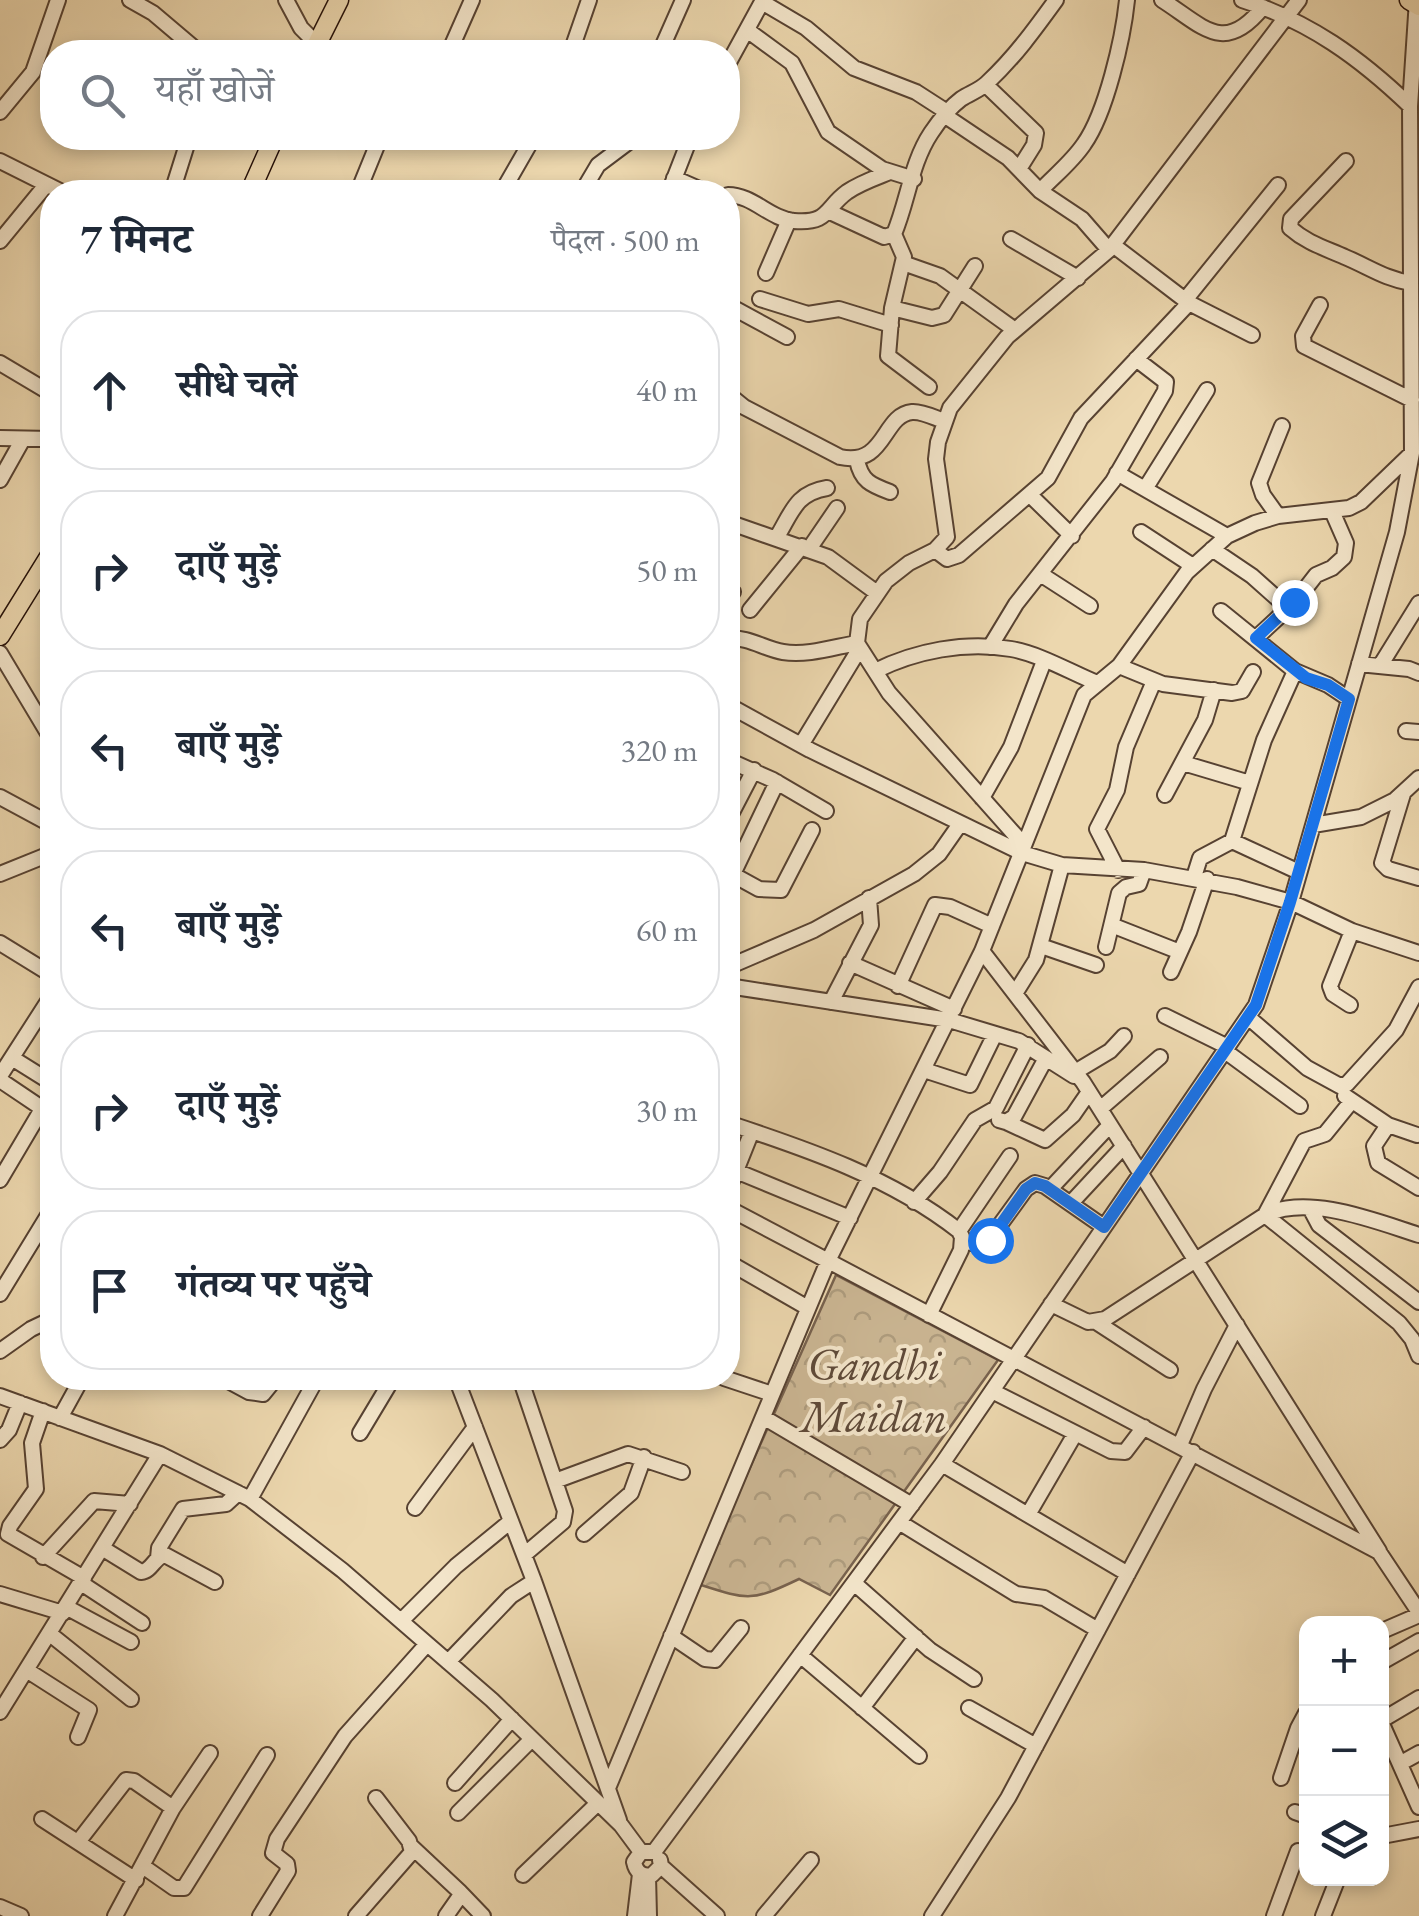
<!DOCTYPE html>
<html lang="hi">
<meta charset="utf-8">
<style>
:root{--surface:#fff;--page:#f6f6f7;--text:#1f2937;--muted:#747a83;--line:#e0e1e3}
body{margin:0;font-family:"EB Garamond","Noto Serif Devanagari",serif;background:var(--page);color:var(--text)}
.controls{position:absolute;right:30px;bottom:30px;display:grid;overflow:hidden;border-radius:20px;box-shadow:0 5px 15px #0003}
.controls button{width:90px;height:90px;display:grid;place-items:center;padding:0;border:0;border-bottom:2px solid var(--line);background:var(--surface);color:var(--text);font:50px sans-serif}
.stop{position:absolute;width:30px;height:30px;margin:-22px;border:8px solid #1a73e8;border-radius:50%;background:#fff}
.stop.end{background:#1a73e8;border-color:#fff;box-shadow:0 2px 10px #0008}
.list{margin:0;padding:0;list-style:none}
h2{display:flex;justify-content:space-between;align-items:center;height:130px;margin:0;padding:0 40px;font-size:42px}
h2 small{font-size:32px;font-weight:400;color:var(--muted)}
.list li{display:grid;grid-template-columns:65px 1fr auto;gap:30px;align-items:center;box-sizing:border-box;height:160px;margin:0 20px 20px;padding:0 20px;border:2px solid var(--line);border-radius:40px}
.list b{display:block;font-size:38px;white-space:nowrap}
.list em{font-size:32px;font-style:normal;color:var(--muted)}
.icon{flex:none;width:55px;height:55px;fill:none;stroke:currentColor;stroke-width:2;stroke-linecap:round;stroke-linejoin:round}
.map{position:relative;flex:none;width:1419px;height:1916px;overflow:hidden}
.search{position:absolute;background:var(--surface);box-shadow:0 5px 15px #0003;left:40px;top:40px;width:700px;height:110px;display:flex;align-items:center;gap:25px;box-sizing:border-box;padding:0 35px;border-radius:40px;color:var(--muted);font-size:38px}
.panel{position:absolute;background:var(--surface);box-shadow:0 5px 15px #0003;left:40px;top:180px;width:700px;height:1210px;border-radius:40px}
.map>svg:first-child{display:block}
</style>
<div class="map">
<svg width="1419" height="1916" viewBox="0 0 1419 1916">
<defs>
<pattern id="park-crowns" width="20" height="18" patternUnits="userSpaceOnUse" patternTransform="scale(2.5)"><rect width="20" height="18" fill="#cab592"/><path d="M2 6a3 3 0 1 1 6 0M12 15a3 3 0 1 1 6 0" fill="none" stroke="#ad9b7d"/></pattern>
</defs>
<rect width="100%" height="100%" fill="#ecd7ae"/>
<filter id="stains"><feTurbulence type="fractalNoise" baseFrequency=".002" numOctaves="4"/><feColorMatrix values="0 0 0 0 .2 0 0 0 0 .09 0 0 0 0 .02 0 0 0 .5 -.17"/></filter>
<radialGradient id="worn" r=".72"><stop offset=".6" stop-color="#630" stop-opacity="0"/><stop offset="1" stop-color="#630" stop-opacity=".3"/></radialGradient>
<path fill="url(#park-crowns)" stroke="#78624e" stroke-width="2.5" d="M836,1275L998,1360L830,1595L799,1579C751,1602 748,1600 698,1584Z"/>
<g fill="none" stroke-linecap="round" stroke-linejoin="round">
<defs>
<path id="minor" d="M130,0L153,13L199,52
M286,0L301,28L317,44
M1162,0C1203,26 1224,56 1263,7
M1242,0C1309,21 1360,58 1410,106
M1299,0L1109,250L1007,337L950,408L938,442L936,459L947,537L935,550L909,563L886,581L860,619L857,643L889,693L1016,836L1022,853L1062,865L1144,870L1237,887L1291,902L1352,931L1419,953
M762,2L806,28L854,68L916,92L947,112
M747,30L792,63L828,132L882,169L914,179
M449,52L472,0
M571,52L589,0
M660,52L683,0
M728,64L763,0
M986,85L1036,133L1034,145L1019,169
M0,112L33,72L58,0
M944,115L1008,158L1040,191L1082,219L1109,250
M0,161L62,192
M1346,161L1291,219L1290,228C1307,243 1325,248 1345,257C1369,267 1385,279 1411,283
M674,178L706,192
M1040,191C1054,176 1072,162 1084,144C1106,113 1123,39 1127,0
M172,192L189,138
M358,192L380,138
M502,192L533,138
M582,192L598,165L634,138
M669,192L690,138
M728,195C753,195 770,219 794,221C829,224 825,208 847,192C860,183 875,178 890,172
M830,212L884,237L894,234C908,201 911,163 931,133C939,121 949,108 961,99C970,93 980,90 987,83C1014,58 1035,29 1056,0
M894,234L904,257L892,308L888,356L929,387
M1011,239L1078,278
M0,241L46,185
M1113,245L1189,303L1252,335
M903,263L940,276L1015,330
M766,273L789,220
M760,299L808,314L839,309L891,325
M1185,300L1278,185
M728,305L787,337
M1320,305L1303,336L1304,346L1412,400
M892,308L932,318L944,315L975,266
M0,363L52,394
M728,394L744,407L840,457C886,467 882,415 912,412C922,411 935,418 944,421
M0,438L52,439
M857,460C861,481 871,485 890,492
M1117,473L1227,536
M0,480L23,439
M1145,489L1207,390
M1030,495L1072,536
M1278,516L1263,495L1259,483L1282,426
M728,522L828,557L877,593
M1141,532L1193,566
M777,537C792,512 796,493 827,488
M809,549L837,508
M1212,549L1252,576L1288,608
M935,550L947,559L959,555L1048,478L1081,418L1189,303
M1042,575L1090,606
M728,588L733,592
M750,610L802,546
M1221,611L1295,671L1328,685L1349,699
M1256,638L1295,602L1316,575L1332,568L1344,557L1346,543L1332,511
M728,639C748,636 764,649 783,652C807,656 834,647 857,643
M990,647L1016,604L1113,481L1165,391L1166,382L1136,359
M0,653L52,740
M1359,664L1409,669L1419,673
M1119,666L1163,684L1232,693L1242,691L1253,672
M1380,666L1419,603
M875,671C915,651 965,641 1011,649C1040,654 1070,672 1097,683
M728,705L810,750L1022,853
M1406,731L1419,732
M801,745L860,648
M728,760L773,780L826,811
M1183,763L1250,783
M1403,794L1382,863L1388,869L1419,878
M1165,795L1205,720L1214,690
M0,797L52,825
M982,798L1011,747L1044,661
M728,820L754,770
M1313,825L1361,817L1395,800L1419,778
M1232,841L1299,872
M1118,870L1097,829L1117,790L1126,747L1154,681
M728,872L759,889L781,890L812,830
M0,874L52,853
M733,874L777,782
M1194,877L1200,858L1232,841L1264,740L1295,671
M1114,926L1180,952
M0,943L52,975
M1041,946L1096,965
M1106,947L1119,893L1126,887L1139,884L1144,870
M982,951L1083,1082L1379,1551
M850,963L954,1009
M728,967L814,930L914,874L939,854L960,824
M1171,972L1189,932L1207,879
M728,986L949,1020L1019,1041L1074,1076
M898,986L935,905L950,907L992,926
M1016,992L1036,960L1062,865
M831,1002L871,925L869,898
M1350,1005L1333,994L1330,986L1352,931
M1165,1016L1228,1047
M1248,1017L1307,1068L1340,1086L1347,1084L1396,1030L1419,987
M1225,1051L1300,1106
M12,1058L52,1083
M924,1070L970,1085L995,1034
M1075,1072L1110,1051L1124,1036
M0,1076L52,995
M0,1080L52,1115
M1345,1096L1388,1125L1417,1135
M1351,1102L1325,1134L1304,1141L1265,1215L1399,1323L1412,1339L1419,1356
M1100,1109L1160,1057
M999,1120L1006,1122L1014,1117L1046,1058
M1006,1122L1045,1140L1073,1115L1089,1092
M728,1123C807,1149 892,1178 959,1231L962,1237L961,1250L929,1315
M1388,1125L1374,1146L1378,1163L1419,1188
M736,1171L850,1218
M0,1180L42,1109
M1050,1189L1110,1125
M728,1191L752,1131
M914,1202L940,1172L975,1120L996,1108L1028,1045
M1071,1203L1124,1146
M728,1208L1379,1552L1419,1612
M1310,1208L1319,1225L1419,1302
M959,1231L1010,1156
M962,1242L986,1244L1026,1189L1035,1183L1045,1186L1104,1227
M728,1262L808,1308
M0,1294L52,1209
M1051,1304L1088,1322L1105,1319L1265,1215C1308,1194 1375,1221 1419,1235
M1096,1322L1170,1370
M0,1351L31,1329L52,1319
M223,1378L249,1392L263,1394L276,1378
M456,1378L534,1581L619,1820
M520,1378L565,1511L563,1522L524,1555
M724,1378L772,1394
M992,1391L1111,1451L1125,1452L1144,1427
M0,1396L160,1454L250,1499L342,1570L492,1700L621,1825L641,1852
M43,1411L32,1443L36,1489L10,1526L8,1534L84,1578
M763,1417L912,1505
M60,1418L82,1378
M360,1433L393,1378
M0,1440L9,1430L20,1403
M1180,1445L1204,1389L1237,1325
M942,1464L1128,1574
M555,1481L628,1454L682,1472
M250,1499L317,1378
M415,1508L475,1427
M1029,1513L1075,1434
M899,1522L1016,1594L1044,1598L1098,1630
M584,1534L631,1493L644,1457
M102,1548L141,1572C152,1571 154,1557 165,1555L215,1582
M43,1557L94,1501L130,1504
M158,1558L159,1548L183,1509L226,1504L238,1493
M81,1583L142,1623
M854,1583L930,1650L974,1679
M0,1594L63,1613
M66,1607L131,1642
M401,1621L456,1566L511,1521
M1382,1631L1419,1615
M50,1634L131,1699
M671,1636L705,1659L715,1660L741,1628
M800,1655L919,1756
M448,1662L511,1596L534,1581
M1382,1662L1419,1641
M28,1671L89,1710L78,1737
M862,1708L916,1637
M969,1708L1036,1746
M0,1712L160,1454
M1382,1720L1419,1698
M1382,1724L1419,1807
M1401,1763L1419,1753
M1281,1778L1298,1728L1306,1713
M455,1783L512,1719
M608,1788L828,1261L982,951L1084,695L1119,666L1187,572L1227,536L1255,523L1278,516L1349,508L1361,502L1412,453
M1295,1812L1306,1816
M458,1813L532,1739
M42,1819L136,1880
M1382,1836L1419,1829
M78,1842L126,1780L134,1781L173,1808
M412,1847L459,1891L460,1896L446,1916
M660,1860L661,1866L717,1916
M661,1866L652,1875C642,1877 636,1872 634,1862L641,1852H654L942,1464L1256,1005L1291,902L1397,532L1412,453L1410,106L1417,0
M144,1867L174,1888H184L267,1755
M523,1875L598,1803
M648,1876L649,1916
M459,1891L483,1916
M0,1907L21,1916
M115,1916L173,1808L210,1753
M260,1916L288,1871L287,1864L273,1853L277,1839L345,1736L427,1644
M356,1916L412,1852L409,1841L376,1798
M635,1916L640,1874
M764,1916L811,1860
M932,1916L1008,1798L1193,1452
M1274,1916L1298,1851
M1323,1916L1338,1878"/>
<path id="major" d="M1409,0L1419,6
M313,52L339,0
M250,192L274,138
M0,636L52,552"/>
</defs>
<use href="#minor" stroke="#574232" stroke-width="18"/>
<use href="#major" stroke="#251009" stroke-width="21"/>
<use href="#minor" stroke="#f3e5ca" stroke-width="14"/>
<use href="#major" stroke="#ecd7ae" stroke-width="18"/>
</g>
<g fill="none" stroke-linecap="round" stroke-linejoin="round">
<path stroke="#1a73e8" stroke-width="12" d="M990,1240L1026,1189L1035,1183L1045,1186L1104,1227L1256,1005L1290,902L1349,699L1328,685L1306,678L1256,638L1294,602"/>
</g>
<g text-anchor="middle" stroke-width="8" stroke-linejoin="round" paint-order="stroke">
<g font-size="45" font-style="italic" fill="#5f4a39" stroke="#f3e5ca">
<text x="874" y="1380">Gandhi<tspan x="874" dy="52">Maidan</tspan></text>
</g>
</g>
<rect width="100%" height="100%" filter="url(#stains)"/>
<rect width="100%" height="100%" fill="url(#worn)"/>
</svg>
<div class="controls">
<button>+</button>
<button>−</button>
<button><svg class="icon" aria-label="layers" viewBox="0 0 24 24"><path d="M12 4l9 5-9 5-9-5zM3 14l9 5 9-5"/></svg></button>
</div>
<div class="stop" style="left:990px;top:1240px"></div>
<div class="stop end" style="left:1294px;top:602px"></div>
<div class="search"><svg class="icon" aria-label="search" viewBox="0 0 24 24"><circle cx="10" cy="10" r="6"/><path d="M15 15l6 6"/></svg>यहाँ खोजें</div>
<section class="panel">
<h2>7 मिनट<small>पैदल · 500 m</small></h2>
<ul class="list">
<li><svg class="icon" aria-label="ahead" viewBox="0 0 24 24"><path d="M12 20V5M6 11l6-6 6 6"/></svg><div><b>सीधे चलें</b></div><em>40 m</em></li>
<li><svg class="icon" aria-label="right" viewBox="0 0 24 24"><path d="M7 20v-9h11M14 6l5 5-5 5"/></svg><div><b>दाएँ मुड़ें</b></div><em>50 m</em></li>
<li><svg class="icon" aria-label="left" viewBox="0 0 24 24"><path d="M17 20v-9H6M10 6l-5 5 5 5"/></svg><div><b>बाएँ मुड़ें</b></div><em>320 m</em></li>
<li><svg class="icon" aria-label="left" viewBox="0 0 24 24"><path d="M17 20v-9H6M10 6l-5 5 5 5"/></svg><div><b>बाएँ मुड़ें</b></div><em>60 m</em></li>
<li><svg class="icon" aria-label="right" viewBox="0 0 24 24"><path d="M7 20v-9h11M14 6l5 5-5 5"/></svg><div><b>दाएँ मुड़ें</b></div><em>30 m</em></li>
<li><svg class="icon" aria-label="arrive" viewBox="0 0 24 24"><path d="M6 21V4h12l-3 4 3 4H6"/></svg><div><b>गंतव्य पर पहुँचे</b></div></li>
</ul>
</section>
</div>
